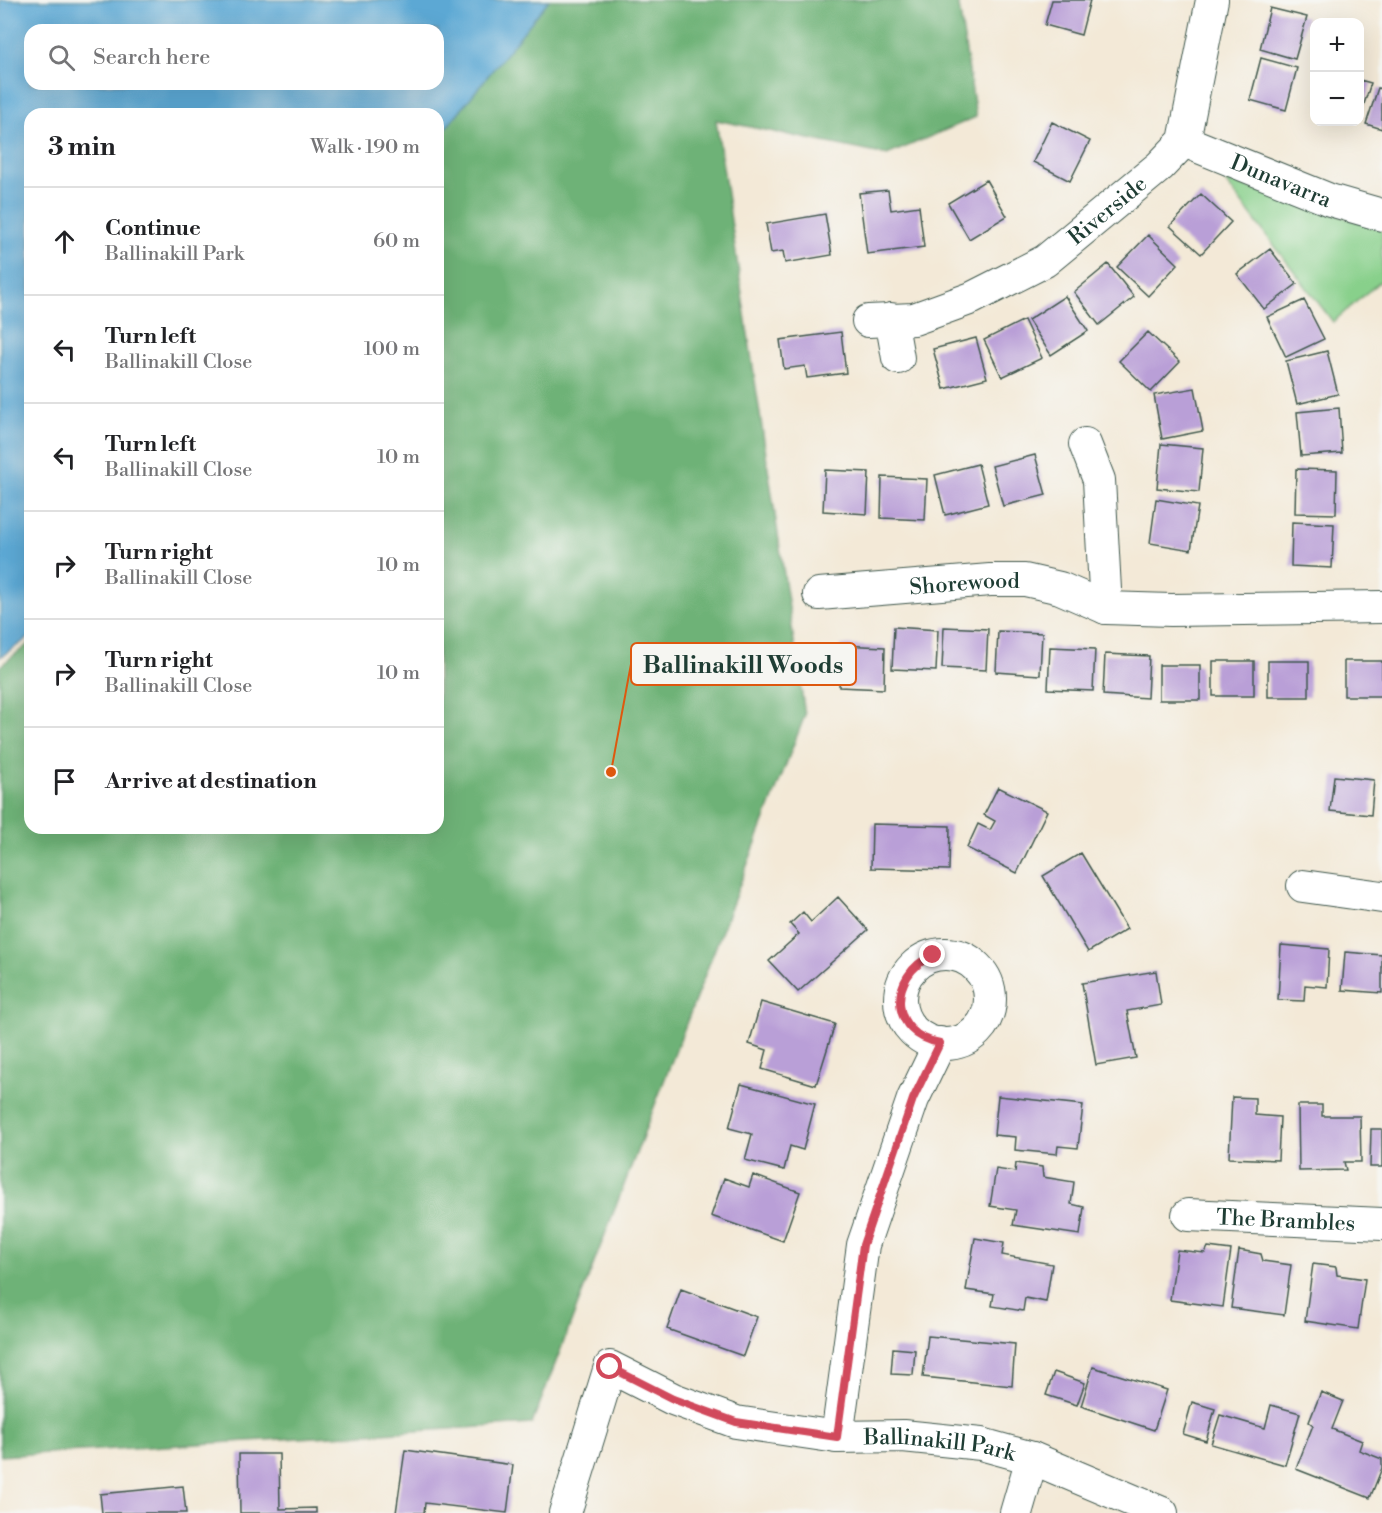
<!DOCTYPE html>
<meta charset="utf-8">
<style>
:root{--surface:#fff;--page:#f2f2f2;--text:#202124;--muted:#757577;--line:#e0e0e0}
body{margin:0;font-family:"Libre Bodoni",serif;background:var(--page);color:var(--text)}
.controls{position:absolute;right:18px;top:18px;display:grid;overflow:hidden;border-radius:12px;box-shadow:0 6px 24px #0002}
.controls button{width:54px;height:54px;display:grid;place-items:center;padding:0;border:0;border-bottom:2px solid var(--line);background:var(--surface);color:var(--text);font:30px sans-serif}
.stop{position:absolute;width:18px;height:18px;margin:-14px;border:4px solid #d1495b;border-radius:50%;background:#fff}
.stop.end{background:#d1495b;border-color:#fff;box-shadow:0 2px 6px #0008}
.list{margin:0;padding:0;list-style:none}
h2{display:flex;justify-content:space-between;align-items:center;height:78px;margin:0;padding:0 24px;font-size:26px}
h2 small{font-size:20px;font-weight:400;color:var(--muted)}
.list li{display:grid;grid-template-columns:39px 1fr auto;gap:18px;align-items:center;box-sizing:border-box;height:108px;padding:0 24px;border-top:2px solid var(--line)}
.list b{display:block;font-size:22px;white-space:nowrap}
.list p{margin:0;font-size:20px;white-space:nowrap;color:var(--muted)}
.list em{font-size:20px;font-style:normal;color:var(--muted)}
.icon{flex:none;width:33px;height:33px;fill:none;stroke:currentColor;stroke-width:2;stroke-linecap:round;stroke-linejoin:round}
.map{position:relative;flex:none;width:1382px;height:1513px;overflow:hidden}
.search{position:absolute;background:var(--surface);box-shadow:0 6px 24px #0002;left:24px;top:24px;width:420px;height:66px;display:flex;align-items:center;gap:15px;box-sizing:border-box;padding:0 21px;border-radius:18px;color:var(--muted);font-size:22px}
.panel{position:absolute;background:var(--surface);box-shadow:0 6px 24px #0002;left:24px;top:108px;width:420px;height:726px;border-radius:18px}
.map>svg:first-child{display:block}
</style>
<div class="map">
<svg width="1382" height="1513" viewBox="0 0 1382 1513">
<rect width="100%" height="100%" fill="#f6f6f2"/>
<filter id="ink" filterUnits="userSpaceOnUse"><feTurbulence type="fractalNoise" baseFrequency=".0167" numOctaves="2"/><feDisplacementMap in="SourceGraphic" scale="12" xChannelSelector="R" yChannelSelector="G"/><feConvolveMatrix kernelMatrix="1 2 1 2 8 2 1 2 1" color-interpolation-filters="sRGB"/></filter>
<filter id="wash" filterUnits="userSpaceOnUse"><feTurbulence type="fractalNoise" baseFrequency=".008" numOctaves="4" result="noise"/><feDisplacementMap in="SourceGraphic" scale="24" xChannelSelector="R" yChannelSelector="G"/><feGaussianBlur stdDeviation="1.35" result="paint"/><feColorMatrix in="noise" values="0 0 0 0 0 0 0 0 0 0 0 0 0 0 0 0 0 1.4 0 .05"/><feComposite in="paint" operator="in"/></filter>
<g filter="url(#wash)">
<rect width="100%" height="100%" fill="#f3e9d7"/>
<path fill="#88d08b" stroke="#548660" stroke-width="1.5" d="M1224,180L1382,229V283L1379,282L1333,322Z"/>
<path fill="#6eb277" stroke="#467856" stroke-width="1.5" d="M533,0H958L976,117L887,155L716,120L805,715L532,1424L0,1456V666L30,643V828H438V133Z"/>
<path fill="#5ba8d4" stroke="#3d7284" stroke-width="1.5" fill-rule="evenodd" d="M0,0H549L438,138V114H30V637L0,657ZM30,30H438V84H30Z"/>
<g id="blocks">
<path fill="#b99fd7" d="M1052,0H1090L1081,35L1045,25Z
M1270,8L1307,17L1295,59L1260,49Z
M1261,58L1297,68L1286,110L1250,100Z
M1360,80L1371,83L1360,116Z
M1378,88L1382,89V129L1366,124Z
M1052,122L1090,141L1070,181L1033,162Z
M986,180L1007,216L969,239L948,203Z
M888,190L891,210L919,206L924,247L867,254L859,193Z
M1201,194L1231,222L1201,254L1170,226Z
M825,214L832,255L785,263L783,251L771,253L766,224Z
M1148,235L1178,264L1148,296L1117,267Z
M1270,249L1297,284L1264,309L1237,274Z
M1108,264L1134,297L1099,325L1074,292Z
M1065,296L1088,331L1051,355L1028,320Z
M1304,300L1324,339L1286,357L1267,317Z
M1024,320L1042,358L1002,377L984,340Z
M841,332L846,373L807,378L805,366L784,369L780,340Z
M1148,332L1180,362L1151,392L1119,361Z
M976,338L987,378L944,389L933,349Z
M1327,351L1338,394L1297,404L1286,361Z
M1195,388L1203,431L1162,439L1154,395Z
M1339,408L1342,453L1301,456L1297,412Z
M1161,444L1203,448L1199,492L1157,488Z
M1035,455L1046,495L1003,506L992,466Z
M978,464L988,504L945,515L935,475Z
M1296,469L1337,470L1336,514L1295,513Z
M825,470L869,472L867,514L823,511Z
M882,477L927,479L925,520L881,518Z
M1156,499L1198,506L1191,550L1150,543Z
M1292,522L1334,524L1332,568L1291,566Z
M894,627L938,630L936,671L892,669Z
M944,627L988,629L986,670L942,668Z
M998,631L1042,633L1040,675L996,672Z
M841,645L885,647L884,689L839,687Z
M1050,647L1095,649L1093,691L1048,689Z
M1105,654L1149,656L1147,698L1103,695Z
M1213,661H1254V696H1213Z
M1268,661H1309V697H1268Z
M1344,661H1382V696H1344Z
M1159,665H1200V700H1159Z
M1334,776L1374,780L1371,815L1330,811Z
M998,787L1047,811L1017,873L967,848L978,824L990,830L995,821L984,815Z
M872,824L950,826L949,870L871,868Z
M1081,853L1127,929L1088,952L1043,876Z
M838,897L868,930L798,992L769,961L799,934L790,924L803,912L811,922Z
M1281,945L1329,949L1327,987L1305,985L1304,1001L1278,1000Z
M1345,952L1382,955V993L1342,990Z
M1156,971L1161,1005L1127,1011L1136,1058L1096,1065L1082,983Z
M761,1002L835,1024L816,1085L762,1069L767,1050L749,1044Z
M741,1084L815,1104L803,1150L790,1146L784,1170L745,1160L752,1134L729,1128Z
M998,1096L1083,1105L1078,1148L1058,1146L1057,1154L1015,1150L1016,1137L994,1135Z
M1232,1097L1255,1098V1115L1280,1117L1278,1160L1229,1158Z
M1298,1105H1322V1116H1360L1361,1162H1344L1346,1170L1299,1171Z
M1371,1129H1382V1167H1370Z
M1016,1163L1042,1167L1043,1177L1074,1182L1071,1204L1084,1207L1080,1235L1013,1225L1016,1210L990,1206L996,1169L1015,1172Z
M753,1175L800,1192L783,1241L711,1216L724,1178L749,1187Z
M975,1238L1004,1243L1002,1255L1052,1264L1046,1302L1025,1298L1023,1311L992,1306L994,1294L966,1290Z
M1208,1247L1231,1250L1223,1307L1170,1300L1177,1250L1205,1253Z
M1239,1250L1261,1254L1263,1261L1291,1265L1284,1315L1231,1308Z
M1313,1264L1336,1267L1337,1275L1365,1279L1358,1329L1305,1321Z
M681,1289L757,1317L743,1356L667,1329Z
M928,1336L1015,1344L1012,1386L923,1377Z
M893,1348L915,1350L913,1375L891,1374Z
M1093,1367L1167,1390L1154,1430L1081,1406Z
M1054,1372L1085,1383L1077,1405L1046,1395Z
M1321,1392L1343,1401L1332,1429L1362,1441L1359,1450L1382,1459V1468L1370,1498L1296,1469L1313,1425L1309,1422Z
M1192,1402L1215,1409L1206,1441L1183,1434Z
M1271,1405L1300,1413L1285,1465L1211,1444L1220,1415L1265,1428Z
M405,1450L513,1465L507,1513L425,1503L424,1513H396Z
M239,1454H279L280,1509L316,1508V1513H240Z
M183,1486L186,1513H102L100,1494Z"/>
</g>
</g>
<g filter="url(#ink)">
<use href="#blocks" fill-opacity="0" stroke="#3f574c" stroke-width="1.5"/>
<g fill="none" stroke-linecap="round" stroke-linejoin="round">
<defs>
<g id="street">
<path id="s1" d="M1184,141L1330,200L1382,215"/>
<path d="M891,319L898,358"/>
<path id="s2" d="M868,321L914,319L972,298L1045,261L1160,166L1184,141L1212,0"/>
<path d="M1085,444L1099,480L1106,608"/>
<path id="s3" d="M819,594L990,580H1025L1060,588L1106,608L1171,610L1382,607"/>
<path d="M1303,886L1382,897"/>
<circle cx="945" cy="999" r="45"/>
<path id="s4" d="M1188,1215L1382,1224"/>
<path d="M837,1437L863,1245L913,1099L940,1043"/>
<path id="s5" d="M565,1513L610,1367L673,1399L736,1422L837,1437L903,1436L981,1444L1032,1458L1162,1513"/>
<path d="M1016,1513L1032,1458"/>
</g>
</defs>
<use href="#street" stroke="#3f574c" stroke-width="34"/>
<use href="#street" stroke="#fff" stroke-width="32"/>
</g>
</g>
<g fill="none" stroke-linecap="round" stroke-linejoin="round" filter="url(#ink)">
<path stroke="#d1495b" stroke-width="8" d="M610,1367L673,1399L736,1422L837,1437L863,1245L913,1099L940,1043C889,1035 887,976 933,955"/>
</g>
<g text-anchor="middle" stroke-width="4.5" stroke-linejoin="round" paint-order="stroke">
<g font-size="22" fill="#1f3d34" stroke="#f6f6f2">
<text dy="8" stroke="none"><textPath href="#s1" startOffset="105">Dunavarra</textPath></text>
<text dy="8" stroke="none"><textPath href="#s2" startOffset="270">Riverside</textPath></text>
<text dy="8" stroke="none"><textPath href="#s3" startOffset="146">Shorewood</textPath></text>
<text dy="8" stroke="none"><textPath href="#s4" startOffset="98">The Brambles</textPath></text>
<text dy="8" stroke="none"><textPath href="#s5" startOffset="496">Ballinakill Park</textPath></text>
</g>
</g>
<path fill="none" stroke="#de580e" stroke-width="2" d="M611 772L631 664"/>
<circle fill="#de580e" stroke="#f6f6f2" stroke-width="2" cx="611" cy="772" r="6"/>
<rect fill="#f6f6f2" stroke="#de580e" stroke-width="2" x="631" y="643" width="225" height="42" rx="6"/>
<g font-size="24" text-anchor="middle" font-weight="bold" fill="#1f3d34">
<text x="743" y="673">Ballinakill Woods</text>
</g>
</svg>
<div class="controls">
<button>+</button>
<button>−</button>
</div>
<div class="stop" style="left:610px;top:1367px"></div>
<div class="stop end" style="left:933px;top:955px"></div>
<div class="search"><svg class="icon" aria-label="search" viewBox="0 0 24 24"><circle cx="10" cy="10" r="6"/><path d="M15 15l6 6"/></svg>Search here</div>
<section class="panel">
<h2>3 min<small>Walk · 190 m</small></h2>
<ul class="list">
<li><svg class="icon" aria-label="ahead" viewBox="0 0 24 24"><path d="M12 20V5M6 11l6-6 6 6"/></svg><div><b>Continue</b><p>Ballinakill Park</p></div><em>60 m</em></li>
<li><svg class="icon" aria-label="left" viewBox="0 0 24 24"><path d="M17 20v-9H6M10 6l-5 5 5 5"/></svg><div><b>Turn left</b><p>Ballinakill Close</p></div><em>100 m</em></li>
<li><svg class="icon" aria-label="left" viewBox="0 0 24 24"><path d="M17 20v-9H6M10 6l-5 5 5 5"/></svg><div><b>Turn left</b><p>Ballinakill Close</p></div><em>10 m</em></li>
<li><svg class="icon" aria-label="right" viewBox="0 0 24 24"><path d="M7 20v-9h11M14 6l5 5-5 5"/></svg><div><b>Turn right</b><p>Ballinakill Close</p></div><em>10 m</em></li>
<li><svg class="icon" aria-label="right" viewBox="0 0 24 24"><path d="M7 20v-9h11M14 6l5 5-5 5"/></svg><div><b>Turn right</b><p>Ballinakill Close</p></div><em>10 m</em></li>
<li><svg class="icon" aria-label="arrive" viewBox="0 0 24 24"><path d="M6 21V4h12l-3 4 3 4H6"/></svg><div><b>Arrive at destination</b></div></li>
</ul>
</section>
</div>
